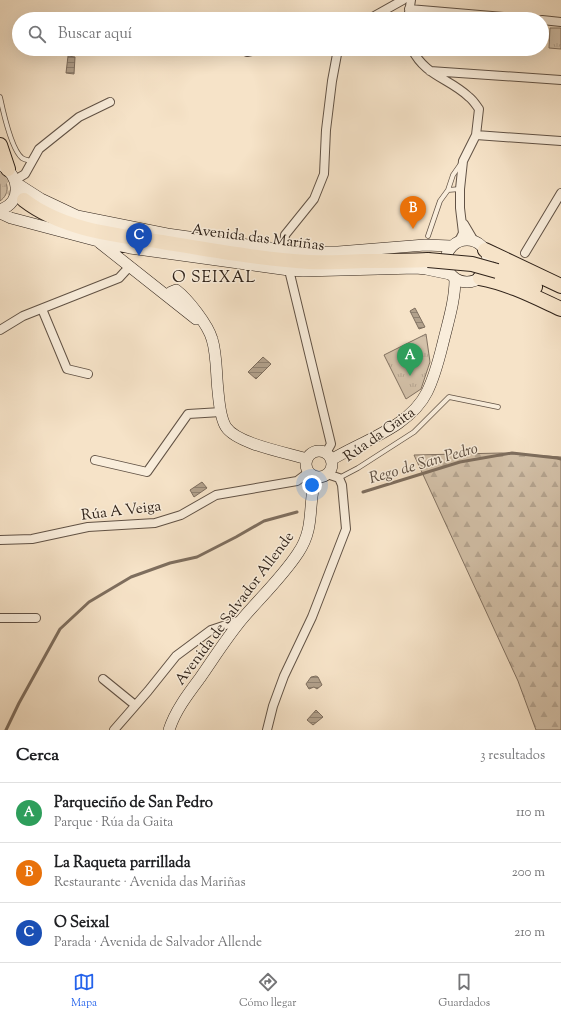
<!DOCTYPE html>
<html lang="es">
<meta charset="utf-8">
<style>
:root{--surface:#fff;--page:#f6f6f6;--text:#202124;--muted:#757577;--line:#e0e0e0;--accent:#2563eb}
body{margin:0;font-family:"Sorts Mill Goudy",serif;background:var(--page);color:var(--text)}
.you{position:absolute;left:312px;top:485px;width:14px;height:14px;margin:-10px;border:3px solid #fff;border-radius:50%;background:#1a73e8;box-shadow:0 0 0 6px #1a73e833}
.badge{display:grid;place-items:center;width:26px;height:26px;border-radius:50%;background:var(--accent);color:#fff;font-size:13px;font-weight:700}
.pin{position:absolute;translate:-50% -33px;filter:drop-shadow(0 1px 2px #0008)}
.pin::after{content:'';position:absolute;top:21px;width:14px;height:12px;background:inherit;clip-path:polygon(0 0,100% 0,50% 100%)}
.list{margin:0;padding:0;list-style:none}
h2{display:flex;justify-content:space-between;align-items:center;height:52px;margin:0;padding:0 16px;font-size:17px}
h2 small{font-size:13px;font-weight:400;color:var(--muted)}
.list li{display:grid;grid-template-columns:26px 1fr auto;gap:12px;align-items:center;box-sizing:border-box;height:60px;padding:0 16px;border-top:1px solid var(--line)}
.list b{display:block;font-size:15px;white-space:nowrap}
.list p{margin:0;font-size:13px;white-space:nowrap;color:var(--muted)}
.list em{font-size:13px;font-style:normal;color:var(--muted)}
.icon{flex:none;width:22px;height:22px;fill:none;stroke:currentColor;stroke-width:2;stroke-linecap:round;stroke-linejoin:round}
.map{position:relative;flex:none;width:561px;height:730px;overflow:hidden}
.search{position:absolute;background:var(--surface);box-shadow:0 4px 16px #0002;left:12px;right:12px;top:12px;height:44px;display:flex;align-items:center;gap:10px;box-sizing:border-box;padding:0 14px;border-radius:22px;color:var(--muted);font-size:15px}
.sheet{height:232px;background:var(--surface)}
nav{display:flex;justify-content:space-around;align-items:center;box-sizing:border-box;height:56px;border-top:1px solid var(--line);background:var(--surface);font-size:11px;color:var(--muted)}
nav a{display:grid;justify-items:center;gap:2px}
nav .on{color:var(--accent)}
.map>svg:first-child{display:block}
</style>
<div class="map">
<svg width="561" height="730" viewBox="0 0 561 730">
<defs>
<pattern id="grass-tufts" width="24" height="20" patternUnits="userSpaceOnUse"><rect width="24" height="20" fill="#d4c2aa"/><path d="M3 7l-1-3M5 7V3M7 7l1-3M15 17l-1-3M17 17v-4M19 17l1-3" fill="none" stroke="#b6a692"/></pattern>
<pattern id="forest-firs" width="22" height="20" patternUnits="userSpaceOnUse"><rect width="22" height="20" fill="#d4c2aa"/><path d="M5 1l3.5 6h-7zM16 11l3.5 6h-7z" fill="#b6a692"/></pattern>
<pattern id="water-rules" width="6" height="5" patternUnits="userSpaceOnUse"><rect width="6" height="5" fill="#b2a18c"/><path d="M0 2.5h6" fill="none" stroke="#918372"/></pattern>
</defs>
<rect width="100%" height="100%" fill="#f6e3c8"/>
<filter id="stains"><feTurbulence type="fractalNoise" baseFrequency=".005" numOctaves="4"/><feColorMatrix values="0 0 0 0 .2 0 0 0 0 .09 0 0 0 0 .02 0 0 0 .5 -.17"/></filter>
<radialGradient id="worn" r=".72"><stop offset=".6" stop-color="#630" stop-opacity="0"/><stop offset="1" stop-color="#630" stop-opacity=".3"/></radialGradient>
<path fill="url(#grass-tufts)" stroke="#827262" d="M550,28H561V49L549,48Z
M0,175C9,182 10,194 0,201Z
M426,334L430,362L421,389L406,399L384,355Z"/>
<path fill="url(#forest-firs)" stroke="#827262" d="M502,453L561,457V730H536L518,681L414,455Z"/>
<path fill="url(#water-rules)" stroke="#7e6e5e" d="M68,56L75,57L74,74L66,73Z
M415,308L425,327L419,329L410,311Z
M263,357L271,364L256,379L248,372Z
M202,482L207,488L194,497L190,490Z
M316,676L318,677L322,685L317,689L314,687L309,689L306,684L311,677Z
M316,710L323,717L313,725L307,720Z"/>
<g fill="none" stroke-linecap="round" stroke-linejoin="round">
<path stroke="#7e6e5e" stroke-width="3" d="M363,492L460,462L512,453L557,458L561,459
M6,730L19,703L60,629L89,602L131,577L170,563L197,557L236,537L264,521L297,512"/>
<path stroke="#cebca5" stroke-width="14" stroke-dasharray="14 7" stroke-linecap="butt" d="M0,171L14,191L24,200"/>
<defs>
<path id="lane" d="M0,97C3,111 11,149 22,158C25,160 28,160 31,161
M448,190L460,189
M428,236L440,201L448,190L453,175L460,165
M339,478L358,468L414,432L449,397L498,407"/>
<path id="street" d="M409,9L528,19
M369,19L403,0
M408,19L411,0
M542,20L561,22
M412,49C425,76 449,78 469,97C473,100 476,105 479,109L476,135L463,161L460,189V208L463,233L459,241
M247,52L261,49
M430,71L561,80
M476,135L561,141
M15,180L25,174L39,149L79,117L110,102
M464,224L474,241
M284,249L285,235L314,199L324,174L326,130L332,81L338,49
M525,253L561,193
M289,270L331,444L326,453
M42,309L67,369L88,374
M0,330L23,316L119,278L130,266
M95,460L147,472L188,414L221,412
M0,540L32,539L88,527L155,523L181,515L216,495L297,481L309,472
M0,618H36
M103,679L135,705
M114,730L148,691L176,656L211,630L241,620
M267,730L273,706L284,676L312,617L346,529L342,485L339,478L327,474"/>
<path id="secondary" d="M16,183L41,199L77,216L167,234L210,240L301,252H338L425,245L451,246
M0,210C23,202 20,175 1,165
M0,213L11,218L98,241L130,248L289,270L303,271L416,268L426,269L450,274
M446 261a21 21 0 1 1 42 0a21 21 0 1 1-42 0Z
M100,243L196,319
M170,297L171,292L176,290C188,299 208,325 212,339C217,355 216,374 218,391C219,401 220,418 226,427C237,444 288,453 307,459
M306 464a13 13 0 1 1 26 0a13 13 0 1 1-26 0Z
M331,460C362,441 410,427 427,392C435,376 439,359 443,343C448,322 455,301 455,279
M169,730C175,711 188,694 200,678C214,658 227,637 243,618C261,597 283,576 298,553C316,527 307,503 316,477"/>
<path id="highway" d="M0,145L8,169
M24,200C63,230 115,235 162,242C211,250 260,259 309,262C328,263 346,262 364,261C385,261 407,261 428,260
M485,250L561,286
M497,271L535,287
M480,278C508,283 535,297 561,309"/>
</defs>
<use href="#lane" stroke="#615245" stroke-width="5.5"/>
<use href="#street" stroke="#615245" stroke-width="10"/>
<use href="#secondary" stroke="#2f2219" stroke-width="12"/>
<use href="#highway" stroke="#2f2219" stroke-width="16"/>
<use href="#lane" stroke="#f9eddb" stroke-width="4"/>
<use href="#street" stroke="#f9eddb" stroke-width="8"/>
<use href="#secondary" stroke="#f9eddb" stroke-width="11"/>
<use href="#highway" stroke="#f6e3c8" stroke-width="14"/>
<defs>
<path id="highway-bridge" d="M428,260L472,264L497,271"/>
</defs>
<use href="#highway-bridge" stroke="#2f2219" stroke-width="16" stroke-linecap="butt"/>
<use href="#highway-bridge" stroke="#f6e3c8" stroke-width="14"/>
</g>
<g text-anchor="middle" stroke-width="3" stroke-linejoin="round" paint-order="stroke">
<g font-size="15" fill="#2f2219" stroke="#f9eddb">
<text transform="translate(258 237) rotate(7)" y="5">Avenida das Mariñas</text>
<text transform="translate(379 434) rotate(-35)" y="5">Rúa da Gaita</text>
<text transform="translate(121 510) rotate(-7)" y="5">Rúa A Veiga</text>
<text transform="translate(234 608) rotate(-53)" y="5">Avenida de Salvador Allende</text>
</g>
<g font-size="16" letter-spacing="1" fill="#2f2219" stroke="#f9eddb">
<text x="214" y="282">O SEIXAL</text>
</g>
<g font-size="16" font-style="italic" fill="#5d4e41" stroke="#f9eddb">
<text transform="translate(423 462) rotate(-16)" y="6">Rego de San Pedro</text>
</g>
</g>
<rect width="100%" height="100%" filter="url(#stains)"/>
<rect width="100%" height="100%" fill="url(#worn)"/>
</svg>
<div class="you"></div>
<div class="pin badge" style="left:410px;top:376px;background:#2e9e5b">A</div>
<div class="pin badge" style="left:413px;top:229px;background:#e8710a">B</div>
<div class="pin badge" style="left:139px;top:256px;background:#1a4fb4">C</div>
<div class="search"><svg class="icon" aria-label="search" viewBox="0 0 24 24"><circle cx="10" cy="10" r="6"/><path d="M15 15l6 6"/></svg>Buscar aquí</div>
</div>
<section class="sheet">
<h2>Cerca<small>3 resultados</small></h2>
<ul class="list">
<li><span class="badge" style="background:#2e9e5b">A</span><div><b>Parqueciño de San Pedro</b><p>Parque · Rúa da Gaita</p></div><em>110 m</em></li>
<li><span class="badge" style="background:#e8710a">B</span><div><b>La Raqueta parrillada</b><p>Restaurante · Avenida das Mariñas</p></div><em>200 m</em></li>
<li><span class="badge" style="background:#1a4fb4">C</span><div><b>O Seixal</b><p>Parada · Avenida de Salvador Allende</p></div><em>210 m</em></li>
</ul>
</section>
<nav>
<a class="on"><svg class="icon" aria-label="map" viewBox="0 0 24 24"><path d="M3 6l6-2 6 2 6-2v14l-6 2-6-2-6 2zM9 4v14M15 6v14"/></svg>Mapa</a>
<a><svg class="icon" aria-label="directions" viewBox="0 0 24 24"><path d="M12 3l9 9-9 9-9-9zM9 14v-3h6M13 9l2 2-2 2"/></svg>Cómo llegar</a>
<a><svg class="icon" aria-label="saved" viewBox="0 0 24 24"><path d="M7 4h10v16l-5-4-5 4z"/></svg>Guardados</a>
</nav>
